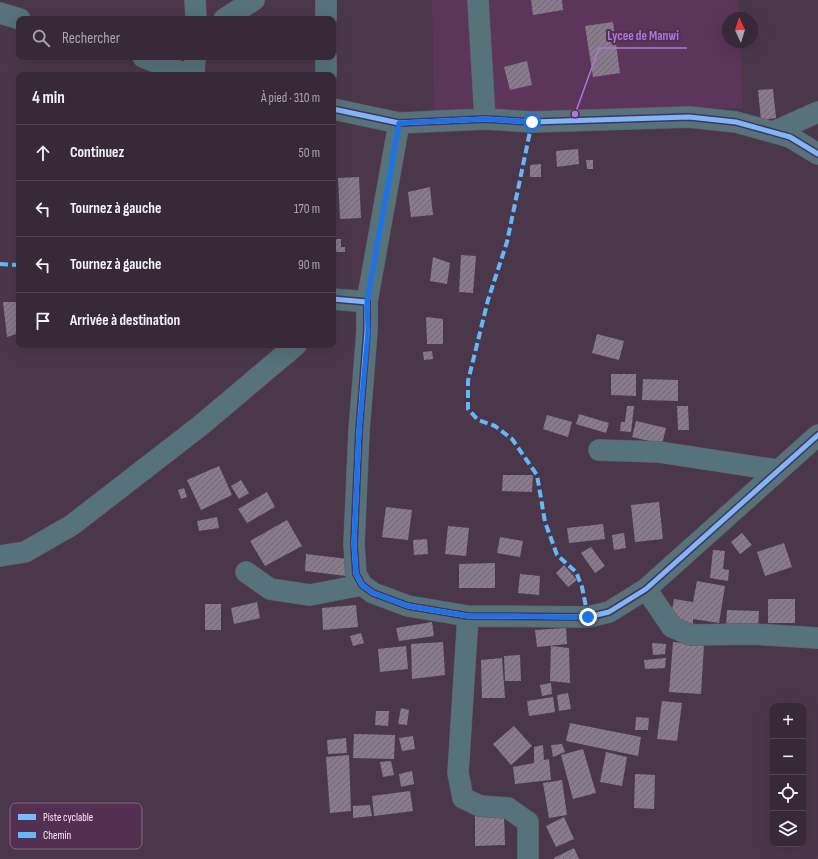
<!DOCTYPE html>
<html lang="fr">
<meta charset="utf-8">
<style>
:root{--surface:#382938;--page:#433543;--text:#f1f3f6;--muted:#aba6ae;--line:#524553}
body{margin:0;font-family:"Sofia Sans Condensed",sans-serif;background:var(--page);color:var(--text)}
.controls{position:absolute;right:12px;bottom:12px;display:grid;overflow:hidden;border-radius:8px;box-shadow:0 4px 16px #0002}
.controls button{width:36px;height:36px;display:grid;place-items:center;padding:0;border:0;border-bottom:1px solid var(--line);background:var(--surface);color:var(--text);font:20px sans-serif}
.compass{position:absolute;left:722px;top:12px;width:36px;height:36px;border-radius:50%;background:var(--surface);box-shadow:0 4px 16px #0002;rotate:356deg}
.stop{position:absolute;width:12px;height:12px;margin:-9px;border:3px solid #1a73e8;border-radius:50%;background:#fff}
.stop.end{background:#1a73e8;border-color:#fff;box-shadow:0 1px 4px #0008}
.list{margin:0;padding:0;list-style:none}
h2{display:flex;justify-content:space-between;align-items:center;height:52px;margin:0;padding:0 16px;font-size:17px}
h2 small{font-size:13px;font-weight:400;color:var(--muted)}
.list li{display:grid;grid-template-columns:26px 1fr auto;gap:12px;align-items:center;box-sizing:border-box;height:56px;padding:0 16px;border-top:1px solid var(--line)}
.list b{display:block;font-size:15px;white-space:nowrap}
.list em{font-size:13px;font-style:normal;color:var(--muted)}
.icon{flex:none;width:22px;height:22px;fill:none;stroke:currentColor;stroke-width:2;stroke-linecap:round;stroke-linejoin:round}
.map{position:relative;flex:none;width:818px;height:859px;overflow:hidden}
.search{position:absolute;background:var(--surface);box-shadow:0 4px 16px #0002;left:16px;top:16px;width:320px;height:44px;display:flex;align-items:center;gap:10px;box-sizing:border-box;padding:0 14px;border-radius:8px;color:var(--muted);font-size:15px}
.panel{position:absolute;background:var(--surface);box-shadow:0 4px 16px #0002;left:16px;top:72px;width:320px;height:276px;border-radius:8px}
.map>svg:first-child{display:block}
</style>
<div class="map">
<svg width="818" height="859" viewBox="0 0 818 859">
<defs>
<pattern id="building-hatch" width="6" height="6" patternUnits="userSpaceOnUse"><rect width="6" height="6" fill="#887b8c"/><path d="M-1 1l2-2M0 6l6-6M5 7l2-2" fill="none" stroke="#706572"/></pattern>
</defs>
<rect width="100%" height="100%" fill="#4b374a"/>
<path fill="#5b355a" d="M432,0H738L739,18H728V42H740L743,108L434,113Z"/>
<path fill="url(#building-hatch)" d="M531,0H562L563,10L533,15Z
M613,22L620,73L593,77L585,26Z
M527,61L532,85L510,90L504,67Z
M773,89L776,118L761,120L758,90Z
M578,149L579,164L557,167L556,151Z
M586,160H593V169H587Z
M541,164V177H530V165Z
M359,177L361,218L340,219L338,178Z
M430,187L433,215L411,217L408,192Z
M333,239H341V247H345V252H333Z
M461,255L476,256L473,293L459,292Z
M433,257L450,263L447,284L430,281Z
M3,302H19V338L17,334L7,337Z
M426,317L443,319V344H427Z
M597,334L624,341L619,360L592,353Z
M432,351L433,359L424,360L423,352Z
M611,374H636V396L611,395Z
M643,379L678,380V401L642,400Z
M627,406H634L631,432L620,431L621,422H625Z
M677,406H688L689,430H678Z
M579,414L609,423L606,433L576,424Z
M547,415L572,422L568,437L543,429Z
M636,421L666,428L662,444L632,437Z
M219,466L232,495L201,510L187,480Z
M503,475H533L532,492L502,491Z
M241,480L249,493L239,499L231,486Z
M184,488L187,497L181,499L178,490Z
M267,492L275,507L247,523L238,509Z
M659,502L663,539L635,542L631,505Z
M386,507L412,510L408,540L382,537Z
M217,517L219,528L199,531L197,521Z
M287,520L302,546L265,566L250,541Z
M603,524L605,539L569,543L567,528Z
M448,526L469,528L466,556L445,554Z
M624,533L626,548L614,550L612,535Z
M742,533L752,545L740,554L731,542Z
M500,537L523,541L520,557L497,553Z
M427,539L428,554L414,555L413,540Z
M784,543L792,567L765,576L757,552Z
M591,547L605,566L595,573L581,553Z
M713,550L725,551L723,569L729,570L728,581L710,578Z
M306,554L348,559L346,576L305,571Z
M495,563V588H459V564Z
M564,565L577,580L568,587L556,573Z
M520,574L540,576L539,595L518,593Z
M697,581L725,586L719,623L693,619V624L670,621L674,599L693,602Z
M768,599H795V623H768Z
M257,602L260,618L234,624L231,608Z
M205,604H221V630H205Z
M356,605L358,627L323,630L322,608Z
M727,610L759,611L758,628L726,627Z
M432,622L434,636L399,641L396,628Z
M566,628L567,644L537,647L535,630Z
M361,633L364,643L353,646L350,636Z
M443,642L445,675L412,679L411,644Z
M673,642L704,645L701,694L669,692Z
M652,643L666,644L665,654L653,655Z
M406,646L408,669L380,672L378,649Z
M551,646L569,648L570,683L550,681Z
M520,655L521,681H505L504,656Z
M502,658L505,698H482L481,660Z
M666,658L665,668L645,669L644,660Z
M551,683L552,694L542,696L540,685Z
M568,693L571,709L559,711L557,695Z
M553,697L555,712L529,716L527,701Z
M662,701L682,703L677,741L657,739Z
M401,708L409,710L407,725L398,724Z
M376,711H389L388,726L375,725Z
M636,717L649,718L648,730H635Z
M570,723L641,737L638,756L566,741Z
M514,726L532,746L511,765L493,744Z
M354,734L395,735L394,759L353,758Z
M413,736L415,749L402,751L399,738Z
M346,738L347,753L328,754L327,740Z
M562,744L565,752L553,757L551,745Z
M543,745L544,760L549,759L551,780L515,784L513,767L534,763V747Z
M583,749L596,793L573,799L561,755Z
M606,752L627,757L622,786L600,782Z
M349,755L351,811L330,813L326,757Z
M391,761L394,775L383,777L380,762Z
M412,771L414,784L401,787L399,774Z
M635,774L655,775L654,809L634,808Z
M562,780L567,815L549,818L543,783Z
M410,791L413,811L374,816L372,796Z
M370,805L372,816L353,818V806Z
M504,815L505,845L475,846V816Z
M564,817L574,839L556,847L546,826Z
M574,848L579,859H554V858Z"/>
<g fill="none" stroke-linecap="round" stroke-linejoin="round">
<defs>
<path id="minor" d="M195,0L196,19
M326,0V19
M478,0L485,119
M0,13L20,19
M224,19L254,0
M143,57L188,75
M194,75L195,57
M326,75V57
M333,109L399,123L485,119L532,122L689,117L736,122L790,137L818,154
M773,132L818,112
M333,299L367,302V331L359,431L354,544L356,574L362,585L373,593L408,606L468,616L588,617L609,612L646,589L818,435
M367,302L399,123
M599,450L659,452L777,470
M0,556L25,552L72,525L200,426L296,345
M246,572L270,589L310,595L362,585
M646,589L672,627L690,635L752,634L818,638
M468,616L458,773L463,798L480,806L508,808L528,822V859"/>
</defs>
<use href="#minor" stroke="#665565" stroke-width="22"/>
<use href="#minor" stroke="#56727a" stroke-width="21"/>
<path stroke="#60bafa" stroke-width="4" stroke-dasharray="8 4" stroke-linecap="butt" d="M532,122L507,242L488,300L468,381V409L478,420L495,426L512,439L537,475L545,522L557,555L576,572L582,587L588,617
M0,264L19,265"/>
<defs>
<path id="cycleway" d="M333,109L399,123L485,119L532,122L689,117L736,122L790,137L818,154
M333,299L367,302V331L359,431L354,544L356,574L362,585L373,593L408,606L468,616L588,617L609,612L646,589L818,435"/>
</defs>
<use href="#cycleway" stroke="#532f51" stroke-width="8"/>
<use href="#cycleway" stroke="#7ab7fb" stroke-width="5"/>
</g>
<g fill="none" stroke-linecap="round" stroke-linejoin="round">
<path stroke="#1a73e8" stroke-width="5" d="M532,122L485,119L399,123L367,302L368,331L359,431L354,544L356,574L362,585L373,593L408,606L468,616L588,617"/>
</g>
<rect x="10" y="803" width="132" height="46" rx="6" fill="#532f51" stroke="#866684" stroke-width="1"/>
<rect x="18" y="814" width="18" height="6" fill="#7ab7fb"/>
<rect x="18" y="832" width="18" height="6" fill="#60bafa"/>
<g font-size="11" fill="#fde7fc">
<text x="43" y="821">Piste cyclable</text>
<text x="43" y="839">Chemin</text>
</g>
<path fill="none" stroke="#af77d7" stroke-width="1.5" d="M575 114L599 48H687"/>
<circle fill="#af77d7" stroke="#532f51" stroke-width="1.5" cx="575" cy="114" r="4"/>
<g font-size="13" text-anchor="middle" font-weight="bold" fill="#af77d7" stroke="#532f51" stroke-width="4" stroke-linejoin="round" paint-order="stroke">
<text x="643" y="40">Lycee de Manwi</text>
</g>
</svg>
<div class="controls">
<button>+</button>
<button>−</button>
<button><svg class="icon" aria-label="locate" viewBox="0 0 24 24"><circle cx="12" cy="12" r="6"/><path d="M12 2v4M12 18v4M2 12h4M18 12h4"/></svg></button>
<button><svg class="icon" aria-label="layers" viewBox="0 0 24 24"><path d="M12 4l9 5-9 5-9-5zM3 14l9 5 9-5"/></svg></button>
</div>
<svg class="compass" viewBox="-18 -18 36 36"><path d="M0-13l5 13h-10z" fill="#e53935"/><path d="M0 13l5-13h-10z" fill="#aba6ae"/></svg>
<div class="stop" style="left:532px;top:122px"></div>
<div class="stop end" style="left:588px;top:617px"></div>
<div class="search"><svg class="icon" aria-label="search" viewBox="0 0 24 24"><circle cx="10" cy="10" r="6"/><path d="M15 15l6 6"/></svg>Rechercher</div>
<section class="panel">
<h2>4 min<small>À pied · 310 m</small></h2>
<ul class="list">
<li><svg class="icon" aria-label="ahead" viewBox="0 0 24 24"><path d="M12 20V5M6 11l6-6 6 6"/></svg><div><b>Continuez</b></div><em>50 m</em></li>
<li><svg class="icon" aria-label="left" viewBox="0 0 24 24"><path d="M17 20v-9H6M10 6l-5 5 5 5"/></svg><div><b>Tournez à gauche</b></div><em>170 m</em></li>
<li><svg class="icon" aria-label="left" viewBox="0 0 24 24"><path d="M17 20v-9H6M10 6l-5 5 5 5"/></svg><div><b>Tournez à gauche</b></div><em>90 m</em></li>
<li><svg class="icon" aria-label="arrive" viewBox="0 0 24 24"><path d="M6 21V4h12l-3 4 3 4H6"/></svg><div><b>Arrivée à destination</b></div></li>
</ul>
</section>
</div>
